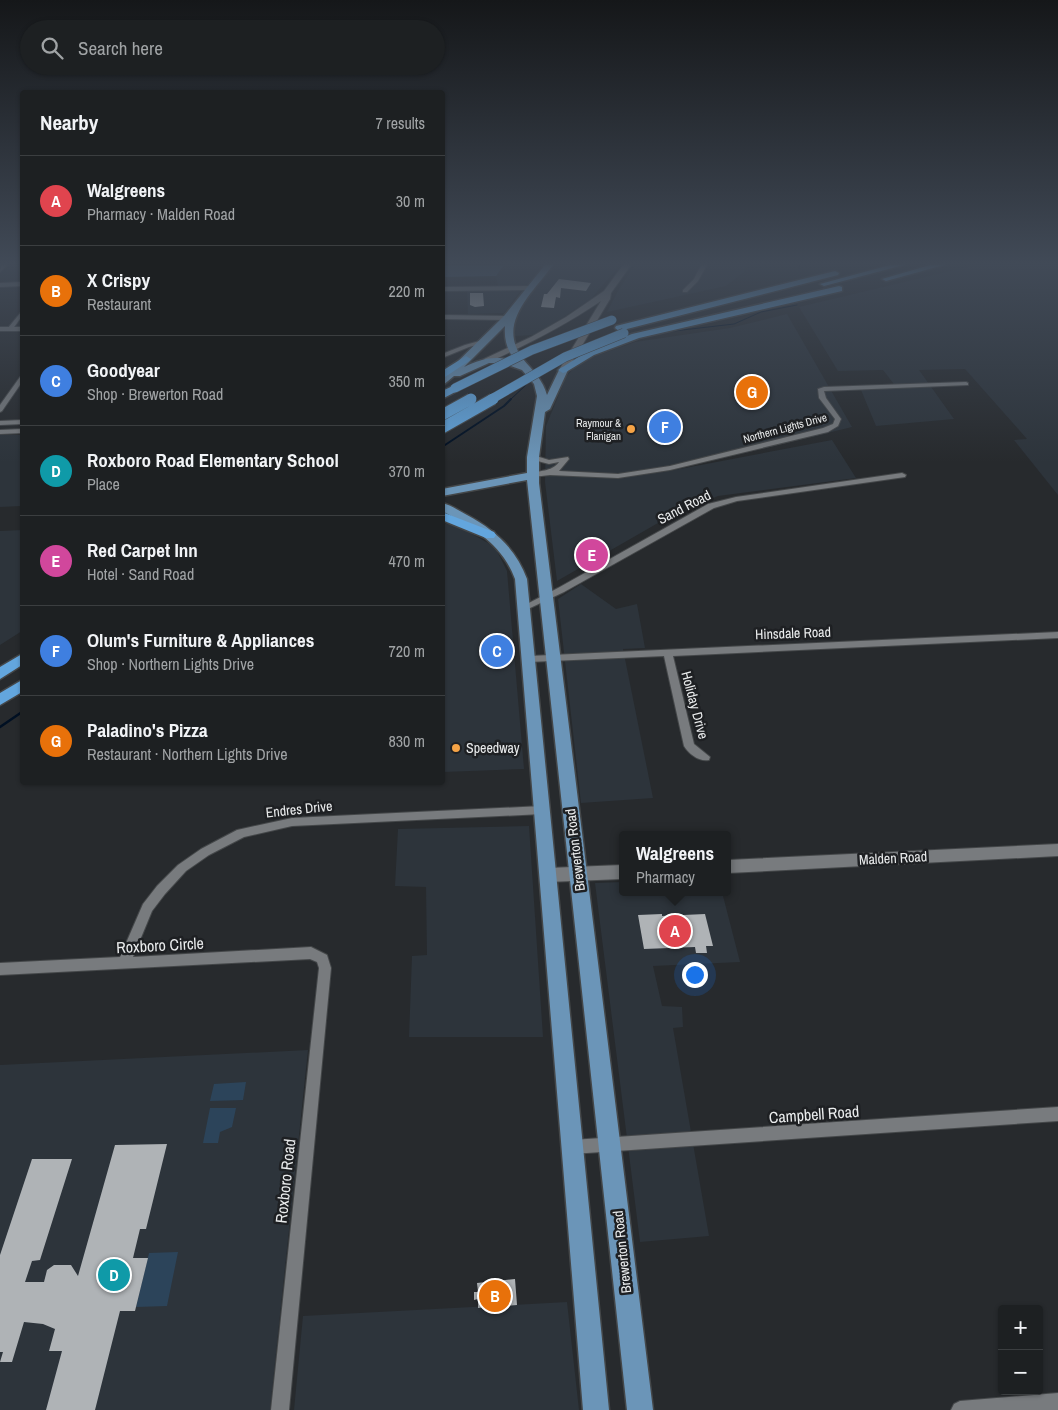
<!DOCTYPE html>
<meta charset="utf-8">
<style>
:root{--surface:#1d2022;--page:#25282a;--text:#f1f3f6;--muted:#a0a3a5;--line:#3b3e40;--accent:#bca0f2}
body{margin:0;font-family:"Archivo Narrow",sans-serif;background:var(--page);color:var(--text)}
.controls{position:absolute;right:15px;bottom:15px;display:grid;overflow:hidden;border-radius:5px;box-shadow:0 1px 4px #0004}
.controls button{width:45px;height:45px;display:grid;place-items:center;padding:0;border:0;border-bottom:1px solid var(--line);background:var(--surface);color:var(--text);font:25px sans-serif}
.you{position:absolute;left:694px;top:974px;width:18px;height:18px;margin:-12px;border:4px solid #fff;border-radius:50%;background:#1a73e8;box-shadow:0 0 0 8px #1a73e833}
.badge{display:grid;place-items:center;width:32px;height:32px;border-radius:50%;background:var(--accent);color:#fff;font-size:16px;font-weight:700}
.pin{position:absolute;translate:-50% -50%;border:2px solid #fff;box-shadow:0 1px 5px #0006}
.popup{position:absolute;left:619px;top:831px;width:112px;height:65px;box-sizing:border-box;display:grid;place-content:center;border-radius:5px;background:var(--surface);filter:drop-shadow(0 1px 4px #0005);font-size:16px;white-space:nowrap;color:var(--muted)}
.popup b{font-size:19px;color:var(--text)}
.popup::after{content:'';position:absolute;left:50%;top:100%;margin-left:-10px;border:10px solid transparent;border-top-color:var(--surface)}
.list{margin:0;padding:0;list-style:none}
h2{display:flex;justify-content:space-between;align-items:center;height:65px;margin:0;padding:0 20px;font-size:21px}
h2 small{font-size:16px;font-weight:400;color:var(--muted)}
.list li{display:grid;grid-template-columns:32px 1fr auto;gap:15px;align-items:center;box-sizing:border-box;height:90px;padding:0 20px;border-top:1px solid var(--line)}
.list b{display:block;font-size:19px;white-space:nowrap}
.list p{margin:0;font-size:16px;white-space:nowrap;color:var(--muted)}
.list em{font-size:16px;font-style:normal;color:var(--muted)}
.icon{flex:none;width:28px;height:28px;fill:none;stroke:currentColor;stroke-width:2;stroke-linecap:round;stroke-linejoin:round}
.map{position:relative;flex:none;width:1058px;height:1410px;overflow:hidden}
.search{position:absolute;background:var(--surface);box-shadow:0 1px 4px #0004;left:20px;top:20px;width:425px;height:55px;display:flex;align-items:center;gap:12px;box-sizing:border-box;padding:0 18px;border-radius:28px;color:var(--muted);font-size:19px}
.panel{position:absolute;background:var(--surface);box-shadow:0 1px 4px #0004;left:20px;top:90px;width:425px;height:695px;border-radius:5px}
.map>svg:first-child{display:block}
</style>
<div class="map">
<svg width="1058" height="1410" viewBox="0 0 1058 1410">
<rect width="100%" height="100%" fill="#272a2d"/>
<path fill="#2d343b" d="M504,265H542L527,286H498L496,276Z
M554,265H620L591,299L559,320L535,335L514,336L513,326L515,319L524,302Z
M635,265H746L744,272L726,286L607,312L619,289Z
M976,265H1058V495L1014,440L1027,439L965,369L919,370L954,419L876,426L861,390L897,388L883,370L838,371L799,307Z
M522,289L504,313L468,314L467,290Z
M787,314L852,427L669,471L832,440L856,478L718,496L665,519L557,581L545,482L546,426L566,377L579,362L635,342L730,328Z
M0,435H22V506L0,507Z
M442,523L458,526L495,547L507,571L524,769L443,772Z
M22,530V631L0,645V531Z
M581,584L616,609L637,604L645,648L623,649L653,798L581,803L558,599Z
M529,826L543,1037H409L412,956L427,955L426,887L395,886L398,829Z
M622,882V892H722L740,962L653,966L662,1006L682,1007L683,1027L673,1028L709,1236L640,1242L595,883Z
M308,1050L270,1410H0V1065Z
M567,1302L579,1410H294L303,1316Z"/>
<path fill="#2c445a" d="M246,1082L243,1100L210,1101L214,1084Z
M210,1108H236L232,1127L220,1132L218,1143H203Z
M178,1252L167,1306L136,1307L149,1253Z"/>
<path fill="#3f5b74" d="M504,265L496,276L443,277V266Z"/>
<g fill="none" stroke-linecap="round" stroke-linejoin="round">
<path stroke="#001023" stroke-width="1" d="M799,269L800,265
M633,340L665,332L734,324L761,312L797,305
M510,400L527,384"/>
<path stroke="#001023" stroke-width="2" d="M442,447L504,406L511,399"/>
<path stroke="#001023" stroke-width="2.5" d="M0,727L22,712"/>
</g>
<path fill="#afb3b6" d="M559,279L591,283L586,291L561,288L560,298L556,297L554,308L541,307L544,294H547Z
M470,293H483L484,306L475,307L470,305Z
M662,914V916L705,914L713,946H706L707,953H696L695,947L644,949L638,915Z
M167,1144L146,1229H140L133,1258H148L135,1311H120L95,1410H46L62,1351H49L55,1329L43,1324L24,1322L12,1362H0L3,1352H0V1255L32,1159H72L40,1260L32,1261L25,1282H44L47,1270L54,1265H71L78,1276L115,1145Z
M515,1279L517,1305L478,1308V1299L474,1300V1292H478L477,1283Z"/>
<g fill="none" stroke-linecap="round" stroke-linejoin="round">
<defs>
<path id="street" d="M1,265H7L0,272Z
M701,265H707L698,281L687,292H683V290L694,279Z
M22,282V286L0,287V283Z
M442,287L531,286L534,288L531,290L442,291Z
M22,311V316L12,330H8V328Z
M483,340L486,342L485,343L469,347L442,358V354L465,345Z
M22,376V382L2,411L0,412V405L20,377Z
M966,382L968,383V385L824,391L826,398L841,419L838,426L828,432L670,470L618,478L550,475L533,477L529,475C539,469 551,473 559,462L549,464L530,459V455H533L549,460L568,457L569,459L559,471L618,474L670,466L823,428L833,424L835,419L819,398L818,389L824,387Z
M22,420V424L0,425V421Z
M22,429V433L0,434V430Z
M902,473L906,475L905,477L737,501L714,508L564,592L528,609L525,610L521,607L558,588L708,504L736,497Z
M1058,632V638L673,656L694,744L710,757L709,760C699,762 689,754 684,746L664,656L529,662L524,659L529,656Z
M542,806L546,807L548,810L546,813L542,814L292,826L244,837L209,855L186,871L165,894L152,911L133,957L311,947L327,955L331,968L289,1410H271L319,968L317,962L310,959L0,975V963L120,957L143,904L157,886L178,865L201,849L237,830L292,818Z
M1058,1107V1121L572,1154L567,1152L565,1147L567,1142L572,1140Z
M1058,1393V1410H951L954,1404L960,1401Z"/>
<path id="secondary" d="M623,265H631L611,293L610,299L566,372L563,373L559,370L601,301C565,325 531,343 491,361L484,359L531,337L566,317L604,291Z
M442,315L507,316L511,318L507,320L442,319Z
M0,327H22V331H0Z
M1058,844V856L728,873V860Z
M622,865V879L548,882L542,880L540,875L542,870L548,868Z"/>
<path id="primary" d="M545,265H553C532,294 496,323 523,359C533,371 543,380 547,395L560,368L563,367L568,370L550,409L545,412L539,457V483L653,1410H627L527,480L442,496V489L527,473V457L537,396L534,384L522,370L502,363H489L460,376H454L442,386V377L504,316ZM505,326C504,340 507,349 515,361C496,355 482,358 464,367Z
M442,503C451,505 459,511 467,515C495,530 516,549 527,579L609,1410H583L515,579C502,544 474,528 442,511Z"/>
<path id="highway" d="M890,265H904L824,286L820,284Z
M930,265H944L886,281L882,279Z
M835,271L839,273L838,275L619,331L615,328L616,326Z
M839,286L842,287V291L639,338L594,355L566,372L563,373L558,370L588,351L632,334Z
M466,356L471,359L469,361L442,379V371Z
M455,385L460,388L459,390L442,399V391Z
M442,512L494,532L496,535L494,538H486L442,520Z
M22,654V665L0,679V667Z
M22,680V692L0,705V693Z"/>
</defs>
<use href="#street" stroke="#444749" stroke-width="2"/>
<use href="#secondary" stroke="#444749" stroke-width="2"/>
<use href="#primary" stroke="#444749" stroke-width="3"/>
<use href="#highway" stroke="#444749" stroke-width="3"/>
<use href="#street" fill="#787b7e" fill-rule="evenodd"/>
<use href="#secondary" fill="#787b7e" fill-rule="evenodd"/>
<use href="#primary" fill="#6b95b8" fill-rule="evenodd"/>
<use href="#highway" fill="#63a6de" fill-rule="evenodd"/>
<defs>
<path id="highway-bridge-far1" d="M455,388L532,350L612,320
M469,400L471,399
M490,400L565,357L624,333"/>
<path id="highway-bridge" d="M442,415L471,399
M442,428L493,399"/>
</defs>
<use href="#highway-bridge-far1" stroke="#444749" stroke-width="10" stroke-linecap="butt"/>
<use href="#highway-bridge" stroke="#444749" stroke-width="13" stroke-linecap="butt"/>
<use href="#highway-bridge-far1" stroke="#63a6de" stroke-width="9"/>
<use href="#highway-bridge" stroke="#63a6de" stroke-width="11"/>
</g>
<linearGradient id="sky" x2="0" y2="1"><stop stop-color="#151719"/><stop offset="0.57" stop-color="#414a57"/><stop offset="1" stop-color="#414a57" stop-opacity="0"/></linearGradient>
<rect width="1058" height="462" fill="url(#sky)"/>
<g fill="#f5a346" stroke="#1e2023" stroke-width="2">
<circle cx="631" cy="429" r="5"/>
<circle cx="456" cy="748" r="5"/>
</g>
<g text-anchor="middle" stroke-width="5" stroke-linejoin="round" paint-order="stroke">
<g font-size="11" fill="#eaeced" stroke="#1e2023" text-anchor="end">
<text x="621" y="427">Raymour &amp;<tspan x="621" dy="13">Flanigan</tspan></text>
</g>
<g font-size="11" fill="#eaeced" stroke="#1e2023">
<text transform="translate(785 428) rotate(-15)" y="4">Northern Lights Drive</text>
</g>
<g font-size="14" fill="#eaeced" stroke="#1e2023">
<text transform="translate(684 507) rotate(-27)" y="5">Sand Road</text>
<text transform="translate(793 633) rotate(-2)" y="5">Hinsdale Road</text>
<text transform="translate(695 705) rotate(75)" y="5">Holiday Drive</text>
<text transform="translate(299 809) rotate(-6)" y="5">Endres Drive</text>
<text transform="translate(575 850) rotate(-97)" y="5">Brewerton Road</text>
<text transform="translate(893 858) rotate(-3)" y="5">Malden Road</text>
<text transform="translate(622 1252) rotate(-96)" y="5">Brewerton Road</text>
</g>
<g font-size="14" fill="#eaeced" stroke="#1e2023" text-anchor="start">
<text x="466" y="753">Speedway</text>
</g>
<g font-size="16" fill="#eaeced" stroke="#1e2023">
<text transform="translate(160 945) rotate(-3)" y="6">Roxboro Circle</text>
<text transform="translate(814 1114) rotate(-4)" y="6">Campbell Road</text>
<text transform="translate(285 1181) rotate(-84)" y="6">Roxboro Road</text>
</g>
</g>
</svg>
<div class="controls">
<button>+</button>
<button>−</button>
</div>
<div class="you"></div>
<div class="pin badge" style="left:675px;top:931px;background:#e0444e">A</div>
<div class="popup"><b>Walgreens</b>Pharmacy</div>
<div class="pin badge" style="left:495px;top:1296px;background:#e8710a">B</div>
<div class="pin badge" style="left:497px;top:651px;background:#3f7fe0">C</div>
<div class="pin badge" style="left:114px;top:1275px;background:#0f9aa8">D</div>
<div class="pin badge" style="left:592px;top:555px;background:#d1479c">E</div>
<div class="pin badge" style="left:665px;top:427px;background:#3f7fe0">F</div>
<div class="pin badge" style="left:752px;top:392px;background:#e8710a">G</div>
<div class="search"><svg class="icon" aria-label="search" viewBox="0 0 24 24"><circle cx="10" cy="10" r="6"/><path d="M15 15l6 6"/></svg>Search here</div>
<section class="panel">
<h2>Nearby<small>7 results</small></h2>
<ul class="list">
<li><span class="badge" style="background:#e0444e">A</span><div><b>Walgreens</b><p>Pharmacy · Malden Road</p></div><em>30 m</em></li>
<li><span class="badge" style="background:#e8710a">B</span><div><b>X Crispy</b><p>Restaurant</p></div><em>220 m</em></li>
<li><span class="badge" style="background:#3f7fe0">C</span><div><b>Goodyear</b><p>Shop · Brewerton Road</p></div><em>350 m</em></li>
<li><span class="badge" style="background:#0f9aa8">D</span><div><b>Roxboro Road Elementary School</b><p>Place</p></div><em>370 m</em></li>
<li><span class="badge" style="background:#d1479c">E</span><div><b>Red Carpet Inn</b><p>Hotel · Sand Road</p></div><em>470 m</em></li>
<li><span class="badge" style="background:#3f7fe0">F</span><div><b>Olum's Furniture &amp; Appliances</b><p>Shop · Northern Lights Drive</p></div><em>720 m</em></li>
<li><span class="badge" style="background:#e8710a">G</span><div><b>Paladino's Pizza</b><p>Restaurant · Northern Lights Drive</p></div><em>830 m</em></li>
</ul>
</section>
</div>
